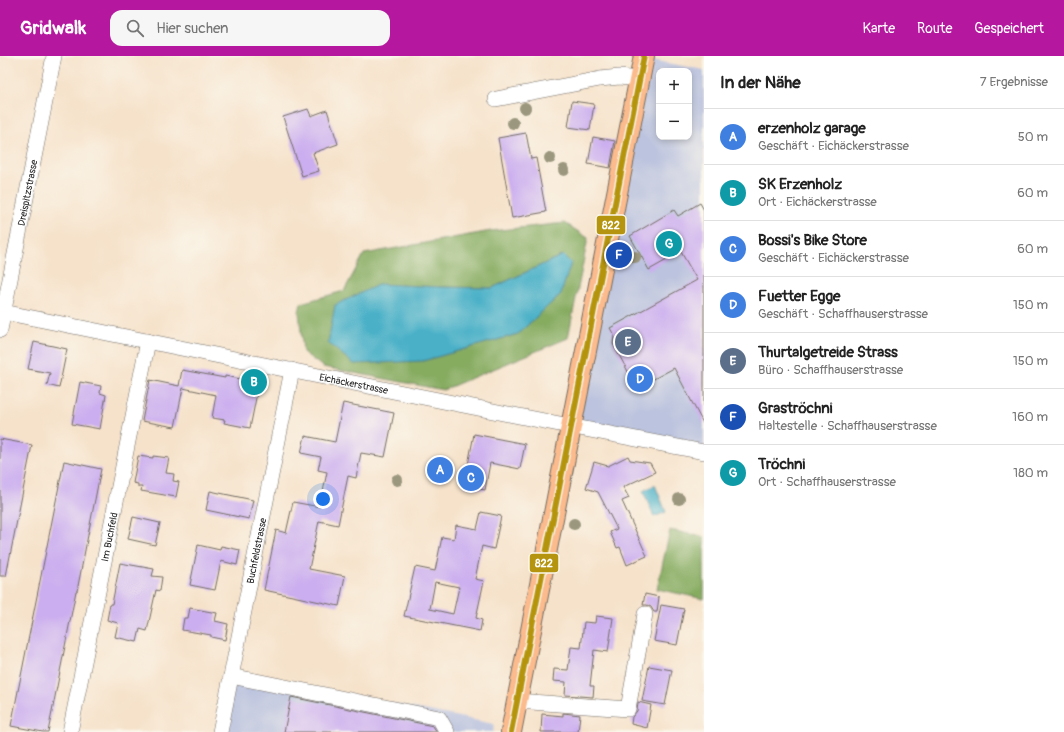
<!DOCTYPE html>
<html lang="de">
<meta charset="utf-8">
<style>
:root{--surface:#fff;--page:#f6f6f6;--text:#222;--muted:#767676;--line:#e0e0e0;--accent:#b5179e}
body{margin:0;font-family:Pangolin,sans-serif;background:var(--page);color:var(--text)}
.controls{position:absolute;right:12px;top:12px;display:grid;overflow:hidden;border-radius:8px;box-shadow:0 2px 6px #0003}
.controls button{width:36px;height:36px;display:grid;place-items:center;padding:0;border:0;border-bottom:1px solid var(--line);background:var(--surface);color:var(--text);font:20px sans-serif}
.you{position:absolute;left:323px;top:443px;width:14px;height:14px;margin:-10px;border:3px solid #fff;border-radius:50%;background:#1a73e8;box-shadow:0 0 0 6px #1a73e833}
.badge{display:grid;place-items:center;width:26px;height:26px;border-radius:50%;background:var(--accent);color:#fff;font-size:13px;font-weight:700}
.pin{position:absolute;translate:-50% -50%;border:2px solid #fff;box-shadow:0 1px 4px #0006}
.list{margin:0;padding:0;list-style:none}
h2{display:flex;justify-content:space-between;align-items:center;height:52px;margin:0;padding:0 16px;font-size:17px}
h2 small{font-size:13px;font-weight:400;color:var(--muted)}
.list li{display:grid;grid-template-columns:26px 1fr auto;gap:12px;align-items:center;box-sizing:border-box;height:56px;padding:0 16px;border-top:1px solid var(--line)}
.list b{display:block;font-size:15px;white-space:nowrap}
.list p{margin:0;font-size:13px;white-space:nowrap;color:var(--muted)}
.list em{font-size:13px;font-style:normal;color:var(--muted)}
.icon{flex:none;width:22px;height:22px;fill:none;stroke:currentColor;stroke-width:2;stroke-linecap:round;stroke-linejoin:round}
.map{position:relative;flex:none;width:704px;height:676px;overflow:hidden}
header{display:flex;align-items:center;gap:24px;box-sizing:border-box;height:56px;padding:0 20px;background:var(--accent);color:#fff}
header strong{font-size:19px}
nav{display:flex;gap:22px;margin-inline-start:auto;font-size:14px}
.search{width:280px;height:36px;background:var(--page);display:flex;align-items:center;gap:10px;box-sizing:border-box;padding:0 14px;border-radius:12px;color:var(--muted);font-size:15px}
main{display:flex}
aside{flex:1;background:var(--surface)}
.map>svg:first-child{display:block}
</style>
<header>
<strong>Gridwalk</strong>
<div class="search"><svg class="icon" aria-label="search" viewBox="0 0 24 24"><circle cx="10" cy="10" r="6"/><path d="M15 15l6 6"/></svg>Hier suchen</div>
<nav><a>Karte</a><a>Route</a><a>Gespeichert</a></nav>
</header>
<main>
<div class="map">
<svg width="704" height="676" viewBox="0 0 704 676">
<rect width="100%" height="100%" fill="#fbf7ec"/>
<filter id="ink" filterUnits="userSpaceOnUse"><feTurbulence type="fractalNoise" baseFrequency=".025" numOctaves="2"/><feDisplacementMap in="SourceGraphic" scale="8" xChannelSelector="R" yChannelSelector="G"/><feConvolveMatrix kernelMatrix="1 2 1 2 8 2 1 2 1" color-interpolation-filters="sRGB"/></filter>
<filter id="wash" filterUnits="userSpaceOnUse"><feTurbulence type="fractalNoise" baseFrequency=".012" numOctaves="4" result="noise"/><feDisplacementMap in="SourceGraphic" scale="16" xChannelSelector="R" yChannelSelector="G"/><feGaussianBlur stdDeviation="0.9" result="paint"/><feColorMatrix in="noise" values="0 0 0 0 0 0 0 0 0 0 0 0 0 0 0 0 0 1.4 0 .05"/><feComposite in="paint" operator="in"/></filter>
<g filter="url(#wash)">
<rect width="100%" height="100%" fill="#f6e2ca"/>
<path fill="#bbc3de" fill-rule="evenodd" d="M652,4L704,14V396L571,371ZM659,15H689V81H659Z
M235,616L494,668L493,676H223Z"/>
<path fill="#86ac61" stroke="#586c46" fill-rule="evenodd" d="M565,167L588,182L568,282L443,334L323,311L303,296L299,256L301,247L344,235L364,198L491,175ZM563,199L354,308L439,231L492,232Z
M670,474L704,481V543L657,533Z"/>
<path fill="#48b0c7" stroke="#3a6e79" d="M563,199L571,207L561,238L518,278L423,305L354,308L328,287L335,249L380,228L439,231L492,232Z
M655,429L666,456L654,461L643,435Z"/>
<g id="blocks">
<path fill="#cbaeef" fill-rule="evenodd" d="M572,45L594,48L590,74L568,71Z
M308,53L311,60L327,54L338,88L313,97L319,115L302,120L283,61Z
M526,77L531,103L536,102L546,156L512,162L498,82Z
M593,81L615,85L610,112L588,108Z
M700,147L704,154V369L674,312L637,332L613,288L614,279L610,272L697,224L681,196L649,214L630,180L674,154L678,160Z
M34,286L67,293L59,332L47,329L50,317L28,313Z
M182,314L225,322V320L246,324L247,319L260,322L250,372L224,367L225,364L212,362L216,339L183,332L175,371L142,365L150,324L179,330Z
M80,326L101,330L100,337L106,339L100,373L72,368Z
M343,347L394,357L385,401L361,397L356,422L348,420L338,469L319,465L309,513L345,520L339,550L264,534L276,474L286,477L293,446L320,451L327,416L318,414L321,401L301,397L305,380L335,386Z
M474,378L525,388L520,413L490,407L485,434L464,430Z
M0,383L32,389L6,520H0Z
M138,400L153,402V400L169,402L166,417L174,418L173,425L179,426L176,441L141,435L142,431H138V428L133,427Z
M628,400L630,404L650,407L655,416L623,431L629,442L622,445L647,500L627,509L620,491L617,492L610,476L617,473L598,436L586,432L594,406L608,410Z
M64,405L101,413L77,535H76L48,676H43L11,670Z
M210,435L253,444L249,463L206,454Z
M481,456L501,460L494,493L482,490L475,523L484,525L476,562L482,564L480,575L404,560L415,511L435,515L442,481L454,483L456,469L477,473ZM435,526L459,531L453,558L430,553Z
M133,461L160,467L155,489L128,483Z
M198,489L220,494L221,490L240,494L237,509L221,505L215,534L190,529Z
M120,507L154,513L152,520L162,521L160,535L156,534L147,575L140,573L137,586L115,581L118,567L107,564L110,548H112Z
M645,538L659,541L657,556H654L651,551L647,549H643Z
M661,549L684,553L677,589L654,585Z
M190,552L217,557L215,565L228,568L225,584L211,581V579L182,574L184,562H188Z
M596,560L613,562L608,596L594,594L590,630H594L593,641L565,639L566,626L553,625L554,613L568,614L571,591L581,592L584,566L595,567Z
M649,610L672,614L665,649L642,645Z
M291,641L433,670L437,676H284Z
M638,646L651,649L647,672L631,668L632,661L637,655Z
M563,657L580,659L578,676H541L542,658L563,660Z"/>
</g>
</g>
<g filter="url(#ink)">
<use href="#blocks" fill-opacity="0" stroke="#726b63" stroke-width="1"/>
<g fill="none" stroke-linecap="round" stroke-linejoin="round">
<defs>
<g id="minor">
<path d="M496,43L600,23L619,21L639,23"/>
<path id="s1" d="M3,256C237,303 470,352 704,396"/>
<path id="s2" d="M0,274L54,0"/>
<path d="M231,620L439,662L447,676"/>
<path d="M517,645L628,653L645,558"/>
<path id="s3" d="M70,676L148,285"/>
<path id="s4" d="M220,676L292,314"/>
</g>
<path id="major" d="M511,676L644,0"/>
</defs>
<use href="#minor" stroke="#726b63" stroke-width="16"/>
<use href="#major" stroke="#726b63" stroke-width="22"/>
<use href="#minor" stroke="#fff" stroke-width="15"/>
<use href="#major" stroke="#fbbb8c" stroke-width="20"/>
<defs>
<path id="bus-1" d="M511,676L644,0"/>
</defs>
<use href="#bus-1" stroke="#fbf7ec" stroke-width="9"/>
<use href="#bus-1" stroke="#b5940f" stroke-width="6"/>
</g>
<g fill="#9b977e">
<circle cx="525" cy="52" r="6"/>
<circle cx="513" cy="67" r="6"/>
<circle cx="550" cy="102" r="6"/>
<circle cx="564" cy="114" r="6"/>
<circle cx="635" cy="201" r="6"/>
<circle cx="397" cy="424" r="6"/>
<circle cx="679" cy="443" r="6"/>
<circle cx="574" cy="468" r="6"/>
</g>
</g>
<g text-anchor="middle" stroke-width="4" stroke-linejoin="round" paint-order="stroke">
<g font-size="10" fill="#2b2b2b" stroke="#fbf7ec">
<text dy="4" stroke="none"><textPath href="#s2" startOffset="140">Dreispitzstrasse</textPath></text>
<text dy="4" stroke="none"><textPath href="#s1" startOffset="358">Eichäckerstrasse</textPath></text>
<text dy="4" stroke="none"><textPath href="#s3" startOffset="199">Im Buchfeld</textPath></text>
<text dy="4" stroke="none"><textPath href="#s4" startOffset="185">Buchfeldstrasse</textPath></text>
</g>
</g>
<g stroke="#fbf7ec" stroke-width="1.5">
<rect x="596" y="159" width="30" height="20" rx="4" fill="#b5940f"/>
<rect x="529" y="497" width="30" height="20" rx="4" fill="#b5940f"/>
</g>
<g font-size="11" text-anchor="middle" font-weight="bold" fill="#fff">
<text x="611" y="173">822</text>
<text x="544" y="511">822</text>
</g>
</svg>
<div class="controls">
<button>+</button>
<button>−</button>
</div>
<div class="you"></div>
<div class="pin badge" style="left:440px;top:414px;background:#3f7fe0">A</div>
<div class="pin badge" style="left:254px;top:326px;background:#0f9aa8">B</div>
<div class="pin badge" style="left:471px;top:422px;background:#3f7fe0">C</div>
<div class="pin badge" style="left:640px;top:323px;background:#3f7fe0">D</div>
<div class="pin badge" style="left:628px;top:286px;background:#5c6f8a">E</div>
<div class="pin badge" style="left:619px;top:199px;background:#1a4fb4">F</div>
<div class="pin badge" style="left:669px;top:188px;background:#0f9aa8">G</div>
</div>
<aside>
<h2>In der Nähe<small>7 Ergebnisse</small></h2>
<ul class="list">
<li><span class="badge" style="background:#3f7fe0">A</span><div><b>erzenholz garage</b><p>Geschäft · Eichäckerstrasse</p></div><em>50 m</em></li>
<li><span class="badge" style="background:#0f9aa8">B</span><div><b>SK Erzenholz</b><p>Ort · Eichäckerstrasse</p></div><em>60 m</em></li>
<li><span class="badge" style="background:#3f7fe0">C</span><div><b>Bossi's Bike Store</b><p>Geschäft · Eichäckerstrasse</p></div><em>60 m</em></li>
<li><span class="badge" style="background:#3f7fe0">D</span><div><b>Fuetter Egge</b><p>Geschäft · Schaffhauserstrasse</p></div><em>150 m</em></li>
<li><span class="badge" style="background:#5c6f8a">E</span><div><b>Thurtalgetreide Strass</b><p>Büro · Schaffhauserstrasse</p></div><em>150 m</em></li>
<li><span class="badge" style="background:#1a4fb4">F</span><div><b>Graströchni</b><p>Haltestelle · Schaffhauserstrasse</p></div><em>160 m</em></li>
<li><span class="badge" style="background:#0f9aa8">G</span><div><b>Tröchni</b><p>Ort · Schaffhauserstrasse</p></div><em>180 m</em></li>
</ul>
</aside>
</main>
